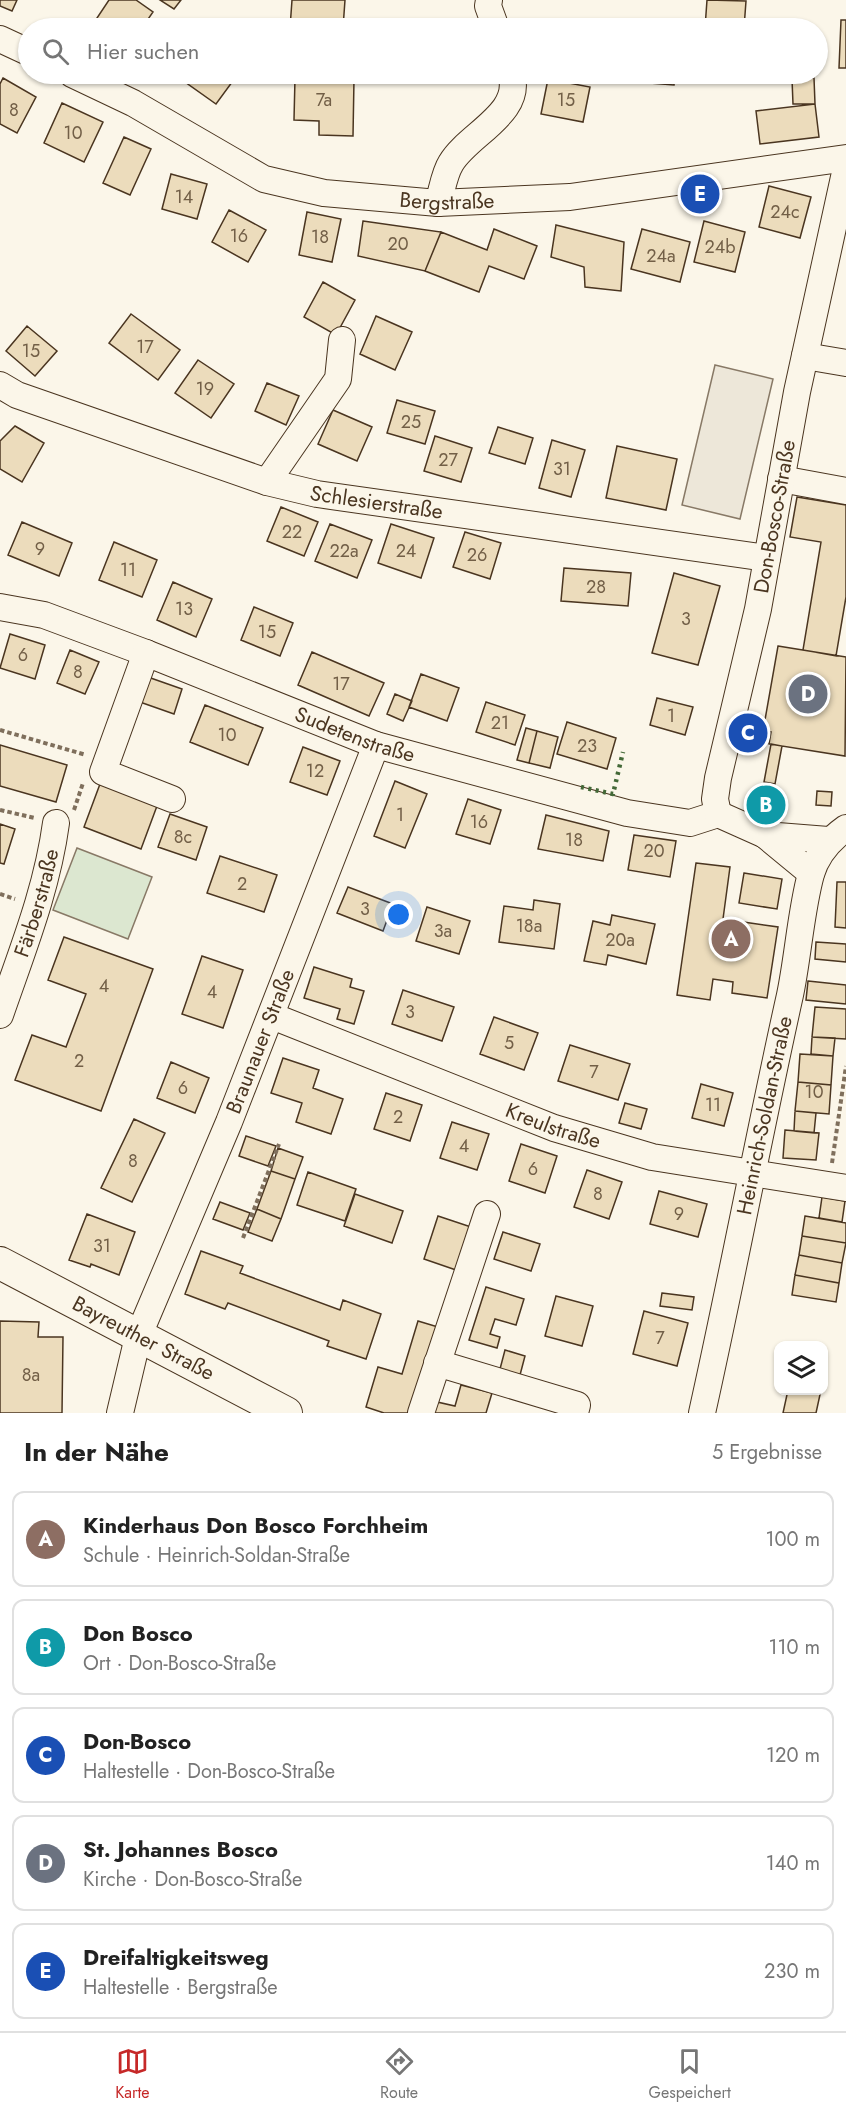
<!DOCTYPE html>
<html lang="de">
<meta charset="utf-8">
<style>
:root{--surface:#fff;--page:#f6f6f6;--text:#222;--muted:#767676;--line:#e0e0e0;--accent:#c62828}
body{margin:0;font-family:Jost,sans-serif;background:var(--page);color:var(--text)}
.controls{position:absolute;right:18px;bottom:18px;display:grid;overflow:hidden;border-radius:12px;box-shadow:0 2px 4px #0004}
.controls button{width:54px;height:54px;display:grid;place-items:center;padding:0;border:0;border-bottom:2px solid var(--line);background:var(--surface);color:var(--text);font:30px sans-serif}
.you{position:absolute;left:399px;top:915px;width:21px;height:21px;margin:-15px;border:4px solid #fff;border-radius:50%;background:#1a73e8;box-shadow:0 0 0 9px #1a73e833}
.badge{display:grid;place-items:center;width:39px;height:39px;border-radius:50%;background:var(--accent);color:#fff;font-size:20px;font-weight:700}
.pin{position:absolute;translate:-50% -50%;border:3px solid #fff;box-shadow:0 2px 6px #0006}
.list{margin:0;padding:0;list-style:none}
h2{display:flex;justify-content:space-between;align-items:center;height:78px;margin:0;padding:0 24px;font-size:26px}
h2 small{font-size:20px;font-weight:400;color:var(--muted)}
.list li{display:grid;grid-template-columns:39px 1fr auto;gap:18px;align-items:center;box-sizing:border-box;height:96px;margin:0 12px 12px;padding:0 12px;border:2px solid var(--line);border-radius:12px}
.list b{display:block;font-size:22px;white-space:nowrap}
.list p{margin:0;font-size:20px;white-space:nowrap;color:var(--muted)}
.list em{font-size:20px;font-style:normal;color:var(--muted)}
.icon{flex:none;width:33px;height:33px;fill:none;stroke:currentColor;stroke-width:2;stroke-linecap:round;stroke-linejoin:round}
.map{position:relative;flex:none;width:846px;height:1413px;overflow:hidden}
.search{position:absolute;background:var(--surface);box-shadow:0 2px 4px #0004;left:18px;right:18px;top:18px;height:66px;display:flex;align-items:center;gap:15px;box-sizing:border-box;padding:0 21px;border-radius:33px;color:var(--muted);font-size:22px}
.sheet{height:618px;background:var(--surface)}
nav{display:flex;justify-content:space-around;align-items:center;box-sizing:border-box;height:84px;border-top:2px solid var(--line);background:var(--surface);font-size:16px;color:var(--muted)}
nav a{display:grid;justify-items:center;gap:3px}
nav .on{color:var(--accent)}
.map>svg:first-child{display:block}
</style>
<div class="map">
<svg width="846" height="1413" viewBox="0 0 846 1413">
<rect width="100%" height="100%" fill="#fbf6e9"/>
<path fill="#dce7d0" stroke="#887966" stroke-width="1.5" d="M77,848L152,877L128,939L53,910Z"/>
<path fill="#ede7d9" stroke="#887966" stroke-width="1.5" d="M715,365L773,379L740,519L682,505Z"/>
<path fill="#ecdcbc" stroke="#4a3520" stroke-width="1.5" d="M0,0H17L12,11L0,6Z
M109,0H136L153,12L142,28H108L95,21Z
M160,0H181L174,9Z
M292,0H345L343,28H290Z
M707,0L746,1L744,28H705Z
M841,20H846V68H839Z
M180,74H238L216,104L178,77Z
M624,74H675L674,85L624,81Z
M3,78L36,97L17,133L0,124V84Z
M295,78L354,79L353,136L319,135V121L294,120Z
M814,78L815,104H793L792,79Z
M548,79L590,87L583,122L541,114Z
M62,103L103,122L84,162L44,143Z
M815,104L819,137L760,144L756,111Z
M124,137L151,149L130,195L103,183Z
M171,174L207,184L197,219L162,209Z
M769,186L811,197L800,238L759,227Z
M229,210L266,230L248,262L212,242Z
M307,212L341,219L332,262L299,255Z
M363,221L441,232L425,271L358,256Z
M704,221L745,232L735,272L694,262Z
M556,225L624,242L621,291L585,287L584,267L551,257Z
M494,229L537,246L524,279L489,266L479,292L425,271L441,232L487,250Z
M642,229L690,242L680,282L631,269Z
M323,282L355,300L336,335L304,317Z
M131,314L180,350L158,380L109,343Z
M376,316L412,332L395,370L360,354Z
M27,326L57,351L35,376L6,351Z
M198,360L234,384L211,418L175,393Z
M267,383L299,396L286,425L255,411Z
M397,400L435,411L425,444L387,433Z
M333,410L372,427L357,461L318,444Z
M15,426L44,443L22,482L0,469V441Z
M498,427L533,438L525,464L489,453Z
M435,436L472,448L461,482L424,471Z
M552,440L585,450L571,497L539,488Z
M617,446L677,459L666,510L606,498Z
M797,497L846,505V597L836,656L803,650L821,542L790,537Z
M281,507L318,522L304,556L267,541Z
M22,522L72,543L59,576L8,555Z
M330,524L372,540L357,578L315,561Z
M391,524L434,538L421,578L378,563Z
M465,532L501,543L490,579L453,567Z
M114,542L157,560L142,597L99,580Z
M564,568L631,573L628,606L561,601Z
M674,573L720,586L698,665L652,653Z
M173,582L212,599L196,637L157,620Z
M254,607L293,623L280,656L241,640Z
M10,634L45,645L35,679L0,668Z
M778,646L846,657L845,756L769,744L771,732L763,731Z
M70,650L99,662L85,694L57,683Z
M312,652L384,683L369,716L298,685Z
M421,674L459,688L447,721L409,707Z
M145,676L182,689L174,714L137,701Z
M395,694L412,701L403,721L387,714Z
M657,698L693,707L685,735L650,725Z
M486,702L525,715L515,745L476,732Z
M205,705L263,728L248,765L190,742Z
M567,722L616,738L607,769L557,754Z
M526,728L537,731L529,763L517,760Z
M537,731L558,737L550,768L529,763Z
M771,744L782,746L775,784L764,782Z
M0,745L67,765L56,802L0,786Z
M303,747L340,761L327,795L290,782Z
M395,781L427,794L405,848L374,836Z
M100,784L157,806L141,849L84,827Z
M817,791L832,792L831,806L816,805Z
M468,799L501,810L490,844L456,834Z
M170,814L207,827L196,860L158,847Z
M546,815L609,831L603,861L538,849Z
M0,824L15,829L4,864L0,863Z
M634,835L676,841L670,877L628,870Z
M220,856L277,875L264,912L207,893Z
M696,863L730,867L723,919L778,927L767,998L732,993L733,982L713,979L710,1000L677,995Z
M744,873L782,879L777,909L739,903Z
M837,882H846V928L835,927Z
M348,887L393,904L383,931L337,913Z
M534,900L560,904L554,949L499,942L504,906L533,910Z
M427,907L470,921L459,954L416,941Z
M612,915L655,924L646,964L608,955L606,965L584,961L593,921L610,925Z
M64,937L153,969L101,1111L15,1080L32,1035L66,1047L86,994L48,980Z
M816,942L846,944V962L815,959Z
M202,956L243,970L223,1028L182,1014Z
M314,967L352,979L350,987L364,991L354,1024L337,1019L340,1009L304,998Z
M808,981L846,985V1004L806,1000Z
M403,990L454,1007L442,1041L392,1024Z
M815,1007L846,1009V1039L812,1037Z
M494,1017L538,1033L524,1070L480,1054Z
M812,1037L835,1038L833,1056L811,1054Z
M570,1045L630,1064L618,1100L558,1081Z
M800,1054L833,1056L831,1085L798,1082Z
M283,1058L319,1070L313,1088L343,1099L331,1134L296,1122L302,1103L271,1093Z
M171,1062L209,1078L195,1113L157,1098Z
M798,1082L831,1085L829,1114L795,1111Z
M701,1084L733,1093L724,1126L692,1118Z
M386,1093L422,1105L410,1141L374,1129Z
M625,1103L647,1109L641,1129L619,1123Z
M795,1111L816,1113L814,1133L794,1131Z
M134,1119L165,1133L132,1202L101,1188Z
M452,1122L489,1134L477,1170L440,1158Z
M785,1130L819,1133L816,1160L783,1158Z
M246,1136L276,1146L268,1166L239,1156Z
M521,1144L557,1156L545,1193L509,1181Z
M278,1148L303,1157L295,1179L271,1171Z
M587,1170L622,1182L609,1219L574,1207Z
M271,1171L295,1179L281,1219L257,1209Z
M308,1172L356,1189L345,1221L297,1205Z
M659,1191L707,1204L698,1237L650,1224Z
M355,1194L403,1211L392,1243L344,1226Z
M822,1197L845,1201L842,1222L819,1218Z
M220,1202L250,1213L243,1230L213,1219Z
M257,1209L281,1219L272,1241L248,1232Z
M87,1214L135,1232L119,1275L91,1264L90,1267L69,1260Z
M438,1216L471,1227L456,1270L424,1259Z
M805,1216L846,1223V1243L802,1236Z
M503,1232L540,1244L531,1271L494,1259Z
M802,1236L846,1243L842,1263L799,1255Z
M201,1251L243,1266L240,1273L340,1310L343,1300L381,1314L366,1359L327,1346L329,1341L228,1303L225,1309L185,1294Z
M799,1255L842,1263L839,1283L795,1275Z
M795,1275L839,1283L836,1302L792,1295Z
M486,1287L524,1299L516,1325L495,1319L490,1334L500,1337L497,1348L469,1340Z
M662,1293L694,1297L692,1310L660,1306Z
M556,1296L593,1306L582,1346L545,1336Z
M644,1311L688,1323L677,1366L633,1354Z
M0,1321L39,1322L38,1337H63L62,1413H0Z
M418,1321L438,1327L412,1413H384L366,1407L378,1367L402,1374Z
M505,1350L525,1356L520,1375L500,1369Z
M461,1385L492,1393L486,1413H434L437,1402L455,1406Z
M788,1390H821L816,1413H783Z"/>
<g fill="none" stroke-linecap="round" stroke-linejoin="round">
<defs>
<g id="minor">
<path d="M489,0L488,6L496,28"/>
<path d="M0,39L28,52"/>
<path id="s1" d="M72,74L133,103L264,179L324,193L438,203L570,197L846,158"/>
<path d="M438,203C442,191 444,174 451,163C468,134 524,113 511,74"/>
<path d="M805,356L846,363"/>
<path id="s2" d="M0,385L17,395L267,482L317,494L767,558"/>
<path d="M781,479L846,491"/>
<path d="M267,482L338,379L342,340"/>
<path id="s3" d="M0,607L44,615L146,653L376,745L627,813L690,823L718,814"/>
<path d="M146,653L103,772L172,799"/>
<path id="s4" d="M718,814L715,799L718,778L758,609L797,392L846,168"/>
<path d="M718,814L765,835L811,873"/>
<path d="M765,835L828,840"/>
<path id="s5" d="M0,1015C22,951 47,890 56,823"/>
<path id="s6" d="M272,1016L554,1128L652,1157L846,1188"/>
<path d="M437,1363L577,1405L575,1413"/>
<path id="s7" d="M120,1413L138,1337L229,1122L376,745"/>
<path d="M421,1413L487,1214"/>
<path id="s8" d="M702,1413C733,1274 759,1134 790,995C798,957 801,910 811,874C817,854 829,840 846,828"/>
</g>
<g id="major">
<path id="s9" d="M0,1263L286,1413"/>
</g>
</defs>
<use href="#minor" stroke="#4a3520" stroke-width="28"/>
<use href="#major" stroke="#4a3520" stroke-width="34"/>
<path stroke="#7f6f5c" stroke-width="4" stroke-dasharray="4.5 3" stroke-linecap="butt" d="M0,730L86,755
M0,810L35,818
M74,810L83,783
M0,894L15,899
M832,1163L846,1066
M243,1238L279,1144"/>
<use href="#minor" stroke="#fbf6e9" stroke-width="26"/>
<use href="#major" stroke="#fbf6e9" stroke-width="32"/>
<path stroke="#436837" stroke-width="4.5" stroke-dasharray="3 4.5" stroke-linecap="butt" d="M581,787L613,794L623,752"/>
</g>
<g text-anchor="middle" stroke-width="4.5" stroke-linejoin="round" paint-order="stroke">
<g font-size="18" fill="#725f47">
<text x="324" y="106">7a</text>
<text x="566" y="106">15</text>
<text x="14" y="116">8</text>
<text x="73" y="139">10</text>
<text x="184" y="203">14</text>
<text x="785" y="218">24c</text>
<text x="239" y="242">16</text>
<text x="320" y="243">18</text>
<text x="398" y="250">20</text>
<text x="720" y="253">24b</text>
<text x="661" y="262">24a</text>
<text x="145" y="353">17</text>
<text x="31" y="357">15</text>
<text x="205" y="395">19</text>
<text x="411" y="428">25</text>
<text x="448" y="466">27</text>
<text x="562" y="475">31</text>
<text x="292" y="538">22</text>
<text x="40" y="555">9</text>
<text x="344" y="557">22a</text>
<text x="406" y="557">24</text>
<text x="477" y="561">26</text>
<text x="128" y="576">11</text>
<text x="596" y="593">28</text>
<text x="184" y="615">13</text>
<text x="686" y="625">3</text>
<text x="267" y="638">15</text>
<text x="23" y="661">6</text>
<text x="78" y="678">8</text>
<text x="341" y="690">17</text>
<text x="671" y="722">1</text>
<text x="500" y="729">21</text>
<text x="227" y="741">10</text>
<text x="587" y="752">23</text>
<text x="315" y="777">12</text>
<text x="400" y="821">1</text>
<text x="479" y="828">16</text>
<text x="183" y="843">8c</text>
<text x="574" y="846">18</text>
<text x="654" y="857">20</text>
<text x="242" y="890">2</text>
<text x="365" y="915">3</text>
<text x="529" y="932">18a</text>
<text x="443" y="937">3a</text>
<text x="620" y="946">20a</text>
<text x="104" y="992">4</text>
<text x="212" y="998">4</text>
<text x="410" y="1018">3</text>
<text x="509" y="1049">5</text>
<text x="79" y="1067">2</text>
<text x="594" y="1078">7</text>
<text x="183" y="1094">6</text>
<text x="814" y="1098">10</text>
<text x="713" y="1111">11</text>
<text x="398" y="1123">2</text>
<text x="464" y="1152">4</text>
<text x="133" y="1167">8</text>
<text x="533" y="1175">6</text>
<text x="598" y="1200">8</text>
<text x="679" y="1220">9</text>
<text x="102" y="1252">31</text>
<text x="660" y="1344">7</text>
<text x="31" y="1381">8a</text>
</g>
<g font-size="21" fill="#4a3520" stroke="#fbf6e9">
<text dy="7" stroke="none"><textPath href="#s1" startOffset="404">Bergstraße</textPath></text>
<text dy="7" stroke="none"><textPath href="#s2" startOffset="396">Schlesierstraße</textPath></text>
<text dy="7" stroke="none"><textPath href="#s4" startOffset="304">Don-Bosco-Straße</textPath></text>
<text dy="7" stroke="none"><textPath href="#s3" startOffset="378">Sudetenstraße</textPath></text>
<text dy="7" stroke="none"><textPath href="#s5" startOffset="118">Färberstraße</textPath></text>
<text dy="7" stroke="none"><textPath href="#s7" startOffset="398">Braunauer Straße</textPath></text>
<text dy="7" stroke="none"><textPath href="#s8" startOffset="304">Heinrich-Soldan-Straße</textPath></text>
<text dy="7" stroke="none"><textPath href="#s6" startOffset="302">Kreulstraße</textPath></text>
<text dy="7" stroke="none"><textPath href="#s9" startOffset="162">Bayreuther Straße</textPath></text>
</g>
</g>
</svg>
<div class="controls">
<button><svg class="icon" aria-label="layers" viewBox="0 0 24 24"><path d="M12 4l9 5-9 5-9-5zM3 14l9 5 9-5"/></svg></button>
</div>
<div class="you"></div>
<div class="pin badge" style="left:731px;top:939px;background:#8d6e63">A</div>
<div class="pin badge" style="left:766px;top:805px;background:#0f9aa8">B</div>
<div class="pin badge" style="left:748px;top:733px;background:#1a4fb4">C</div>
<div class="pin badge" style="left:808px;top:694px;background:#6b7280">D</div>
<div class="pin badge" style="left:700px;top:194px;background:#1a4fb4">E</div>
<div class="search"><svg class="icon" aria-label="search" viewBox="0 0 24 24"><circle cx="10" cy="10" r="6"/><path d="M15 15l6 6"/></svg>Hier suchen</div>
</div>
<section class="sheet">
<h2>In der Nähe<small>5 Ergebnisse</small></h2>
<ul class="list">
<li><span class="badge" style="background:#8d6e63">A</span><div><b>Kinderhaus Don Bosco Forchheim</b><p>Schule · Heinrich-Soldan-Straße</p></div><em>100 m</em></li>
<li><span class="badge" style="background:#0f9aa8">B</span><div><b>Don Bosco</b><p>Ort · Don-Bosco-Straße</p></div><em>110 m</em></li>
<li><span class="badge" style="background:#1a4fb4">C</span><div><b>Don-Bosco</b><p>Haltestelle · Don-Bosco-Straße</p></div><em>120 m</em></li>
<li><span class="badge" style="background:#6b7280">D</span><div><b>St. Johannes Bosco</b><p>Kirche · Don-Bosco-Straße</p></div><em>140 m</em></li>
<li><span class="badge" style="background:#1a4fb4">E</span><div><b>Dreifaltigkeitsweg</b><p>Haltestelle · Bergstraße</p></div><em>230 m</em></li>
</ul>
</section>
<nav>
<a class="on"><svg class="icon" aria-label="map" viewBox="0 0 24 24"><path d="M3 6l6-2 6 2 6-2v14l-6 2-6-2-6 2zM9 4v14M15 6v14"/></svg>Karte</a>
<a><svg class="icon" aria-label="directions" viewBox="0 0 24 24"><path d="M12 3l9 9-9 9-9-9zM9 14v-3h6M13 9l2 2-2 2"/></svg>Route</a>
<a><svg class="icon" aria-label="saved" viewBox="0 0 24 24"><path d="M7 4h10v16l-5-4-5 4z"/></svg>Gespeichert</a>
</nav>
